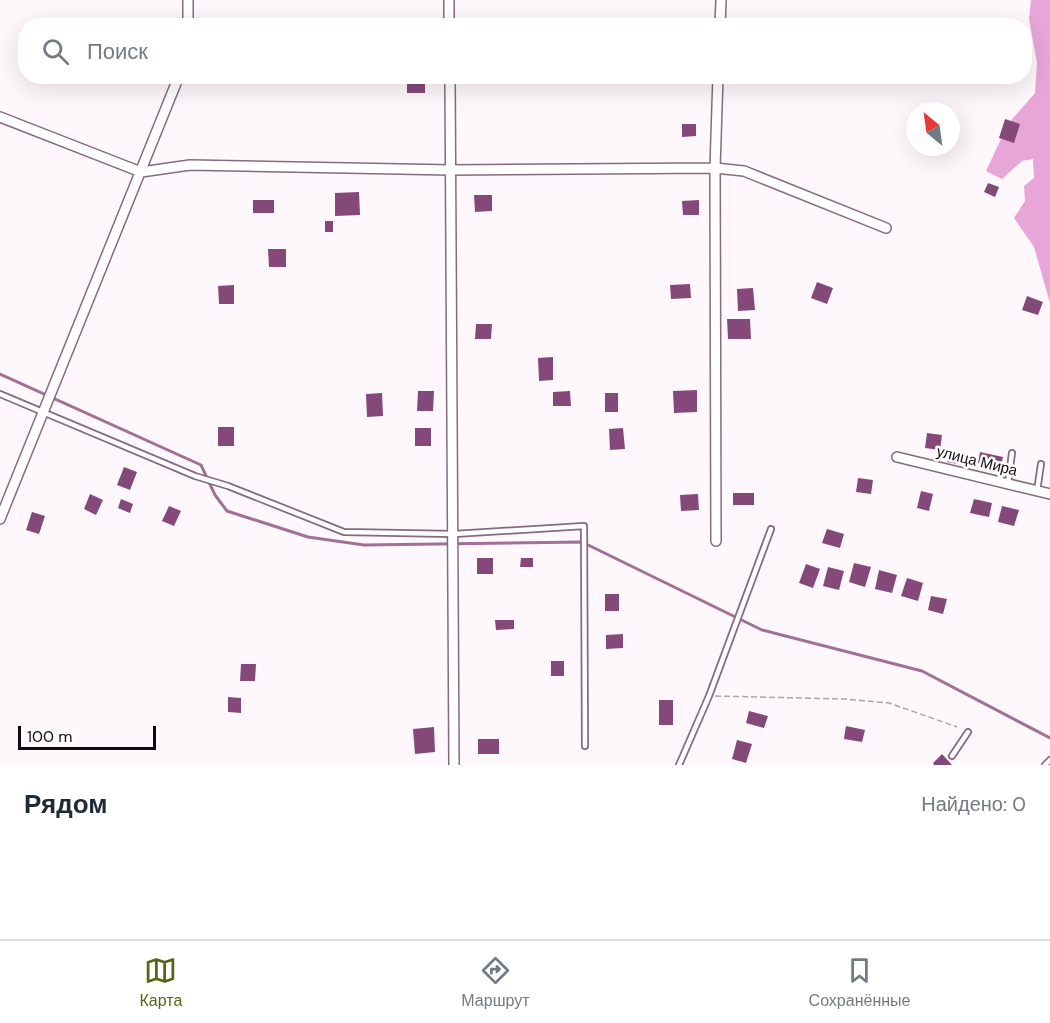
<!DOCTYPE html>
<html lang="ru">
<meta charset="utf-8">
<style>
:root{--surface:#fff;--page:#f6f6f7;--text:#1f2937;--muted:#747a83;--line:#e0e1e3;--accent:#526715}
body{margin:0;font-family:"DM Sans",sans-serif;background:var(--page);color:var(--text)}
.compass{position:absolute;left:906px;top:102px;width:54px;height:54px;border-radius:50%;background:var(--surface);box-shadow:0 6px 24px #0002;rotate:331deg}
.scale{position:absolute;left:18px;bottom:15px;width:138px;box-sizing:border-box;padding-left:6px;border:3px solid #130910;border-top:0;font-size:16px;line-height:21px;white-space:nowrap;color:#130910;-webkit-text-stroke:4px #fff;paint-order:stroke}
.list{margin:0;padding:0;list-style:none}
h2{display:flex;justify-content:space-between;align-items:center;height:78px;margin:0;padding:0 24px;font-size:26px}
h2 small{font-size:20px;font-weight:400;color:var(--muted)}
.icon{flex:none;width:33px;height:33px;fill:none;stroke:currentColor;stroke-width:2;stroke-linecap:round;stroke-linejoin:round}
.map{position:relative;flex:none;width:1050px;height:765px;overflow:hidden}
.search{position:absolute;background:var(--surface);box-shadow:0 6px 24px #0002;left:18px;right:18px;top:18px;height:66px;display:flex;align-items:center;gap:15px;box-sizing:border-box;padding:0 21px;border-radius:24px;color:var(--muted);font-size:22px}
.sheet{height:174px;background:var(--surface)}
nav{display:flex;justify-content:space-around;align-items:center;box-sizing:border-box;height:84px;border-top:2px solid var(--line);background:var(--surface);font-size:16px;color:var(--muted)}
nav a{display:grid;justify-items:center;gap:3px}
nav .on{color:var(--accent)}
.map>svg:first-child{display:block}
</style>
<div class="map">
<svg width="1050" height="765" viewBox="0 0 1050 765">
<rect width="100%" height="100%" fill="#fef8fc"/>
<path fill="#e8a5d8" d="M1031,0H1050V303L1034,247L1014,218L1025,201L1024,186L1034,178L1033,159L1022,161L1002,179L986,171L1008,124L1035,93L1037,63L1029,19Z"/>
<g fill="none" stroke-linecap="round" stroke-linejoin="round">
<path stroke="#a27096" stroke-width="3" d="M0,374L201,465L215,495L227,511L308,537L364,545L582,542L762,630L922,671L1050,738"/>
</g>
<path fill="#854979" d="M407,76H425V93H407Z
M1005,119L1020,124L1014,143L999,138Z
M682,124H696V136L682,137Z
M988,183L999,187L995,197L984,192Z
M359,192L360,215L335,216V193Z
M474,195H492V211L475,212Z
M253,200H274V213H253Z
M699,200V215H683L682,201Z
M325,221H333V232H325Z
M268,249H286V267H269Z
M817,282L833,288L827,304L811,298Z
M690,284L691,298L671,299L670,285Z
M234,285V304H219L218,286Z
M753,288L755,310L738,311L737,289Z
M1027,296L1043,302L1038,315L1022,310Z
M727,319H750L751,339H728Z
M476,324H492L491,339H475Z
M553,357V380L539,381L538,358Z
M697,390V412L674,413L673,391Z
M418,391H434L433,411H417Z
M570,391L571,406H553V392Z
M382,393L383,416L367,417L366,394Z
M605,393H618V412H605Z
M218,427H234V446H218Z
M415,428H431V446H415Z
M623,428L625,449L610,450L609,429Z
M927,433L942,435L940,450L925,448Z
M949,450L965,453L963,465L947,462Z
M980,452L1003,457L1000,469L978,463Z
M124,467L137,472L130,490L117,485Z
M858,478L873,480L871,494L856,492Z
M921,491L933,494L929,511L917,508Z
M733,493H754V505H733Z
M90,494L103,500L96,515L84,509Z
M698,494L699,510L681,511L680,495Z
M121,499L133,504L130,513L118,508Z
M974,499L992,503L989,517L970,513Z
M169,506L181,511L174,526L162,521Z
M1002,506L1019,510L1014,526L998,522Z
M32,512L45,516L39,534L26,530Z
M827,529L844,534L840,548L822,543Z
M477,558H493V574H477Z
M521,558H533V567H520Z
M854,563L871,567L865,587L849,582Z
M806,564L820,569L813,588L799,583Z
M828,567L844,571L839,590L823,586Z
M879,570L897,575L892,593L875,589Z
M907,578L923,583L918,601L901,596Z
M605,594H619V611H605Z
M931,596L947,599L943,614L928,610Z
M495,620H514V629L496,630Z
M623,634V648L606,649V635Z
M551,661H564V676H551Z
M241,664H256L255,681H240Z
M228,697L241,698V713L228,712Z
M659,700H673V725H659Z
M749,711L768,716L764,728L746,723Z
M846,726L865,730L862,742L844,739Z
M434,727L435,752L415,754L413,729Z
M478,739H499V754H478Z
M737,740L752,744L746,763L732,759Z
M942,754L952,765H934L933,763Z"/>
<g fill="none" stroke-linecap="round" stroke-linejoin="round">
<defs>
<path id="lane" d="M0,394L195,476L228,486L344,532L454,534L584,526L585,746
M1008,483L1012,453
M1037,491L1041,464
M952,756L968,732
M679,765L709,696L771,529
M1045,765L1050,760"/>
<path id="street" d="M449,0V26
M188,26V0
M720,26L721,0
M450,76L454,765
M0,117L141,172L190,165L452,170L715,168L744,171L886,228
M897,457L1050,494
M0,519L179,76
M716,541L715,168L718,76"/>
</defs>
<use href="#lane" stroke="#866b7f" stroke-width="8"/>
<use href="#street" stroke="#866b7f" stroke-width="12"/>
<path stroke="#aba4a9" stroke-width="1.5" stroke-dasharray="6 3" stroke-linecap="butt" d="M715,696L845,699L889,703L957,727"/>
<use href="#lane" stroke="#fff" stroke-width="4.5"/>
<use href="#street" stroke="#fff" stroke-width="9"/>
</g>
<g text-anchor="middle" stroke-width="5" stroke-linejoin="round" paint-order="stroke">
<g font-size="15" fill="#130910" stroke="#fff">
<text transform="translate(977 461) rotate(14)" y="5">улица Мира</text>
</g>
</g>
</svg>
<svg class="compass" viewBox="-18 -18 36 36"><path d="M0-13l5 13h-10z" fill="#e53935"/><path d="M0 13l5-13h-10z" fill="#747a83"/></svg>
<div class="scale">100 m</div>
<div class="search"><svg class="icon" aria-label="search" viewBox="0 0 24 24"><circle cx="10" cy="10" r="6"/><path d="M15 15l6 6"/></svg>Поиск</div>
</div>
<section class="sheet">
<h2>Рядом<small>Найдено: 0</small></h2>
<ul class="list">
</ul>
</section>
<nav>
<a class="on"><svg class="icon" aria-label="map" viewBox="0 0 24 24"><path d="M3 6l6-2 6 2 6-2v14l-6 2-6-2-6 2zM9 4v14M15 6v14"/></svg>Карта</a>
<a><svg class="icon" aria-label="directions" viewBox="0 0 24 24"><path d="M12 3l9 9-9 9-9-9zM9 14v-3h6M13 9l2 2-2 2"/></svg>Маршрут</a>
<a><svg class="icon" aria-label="saved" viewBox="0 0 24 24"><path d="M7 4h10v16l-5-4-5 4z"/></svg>Сохранённые</a>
</nav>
